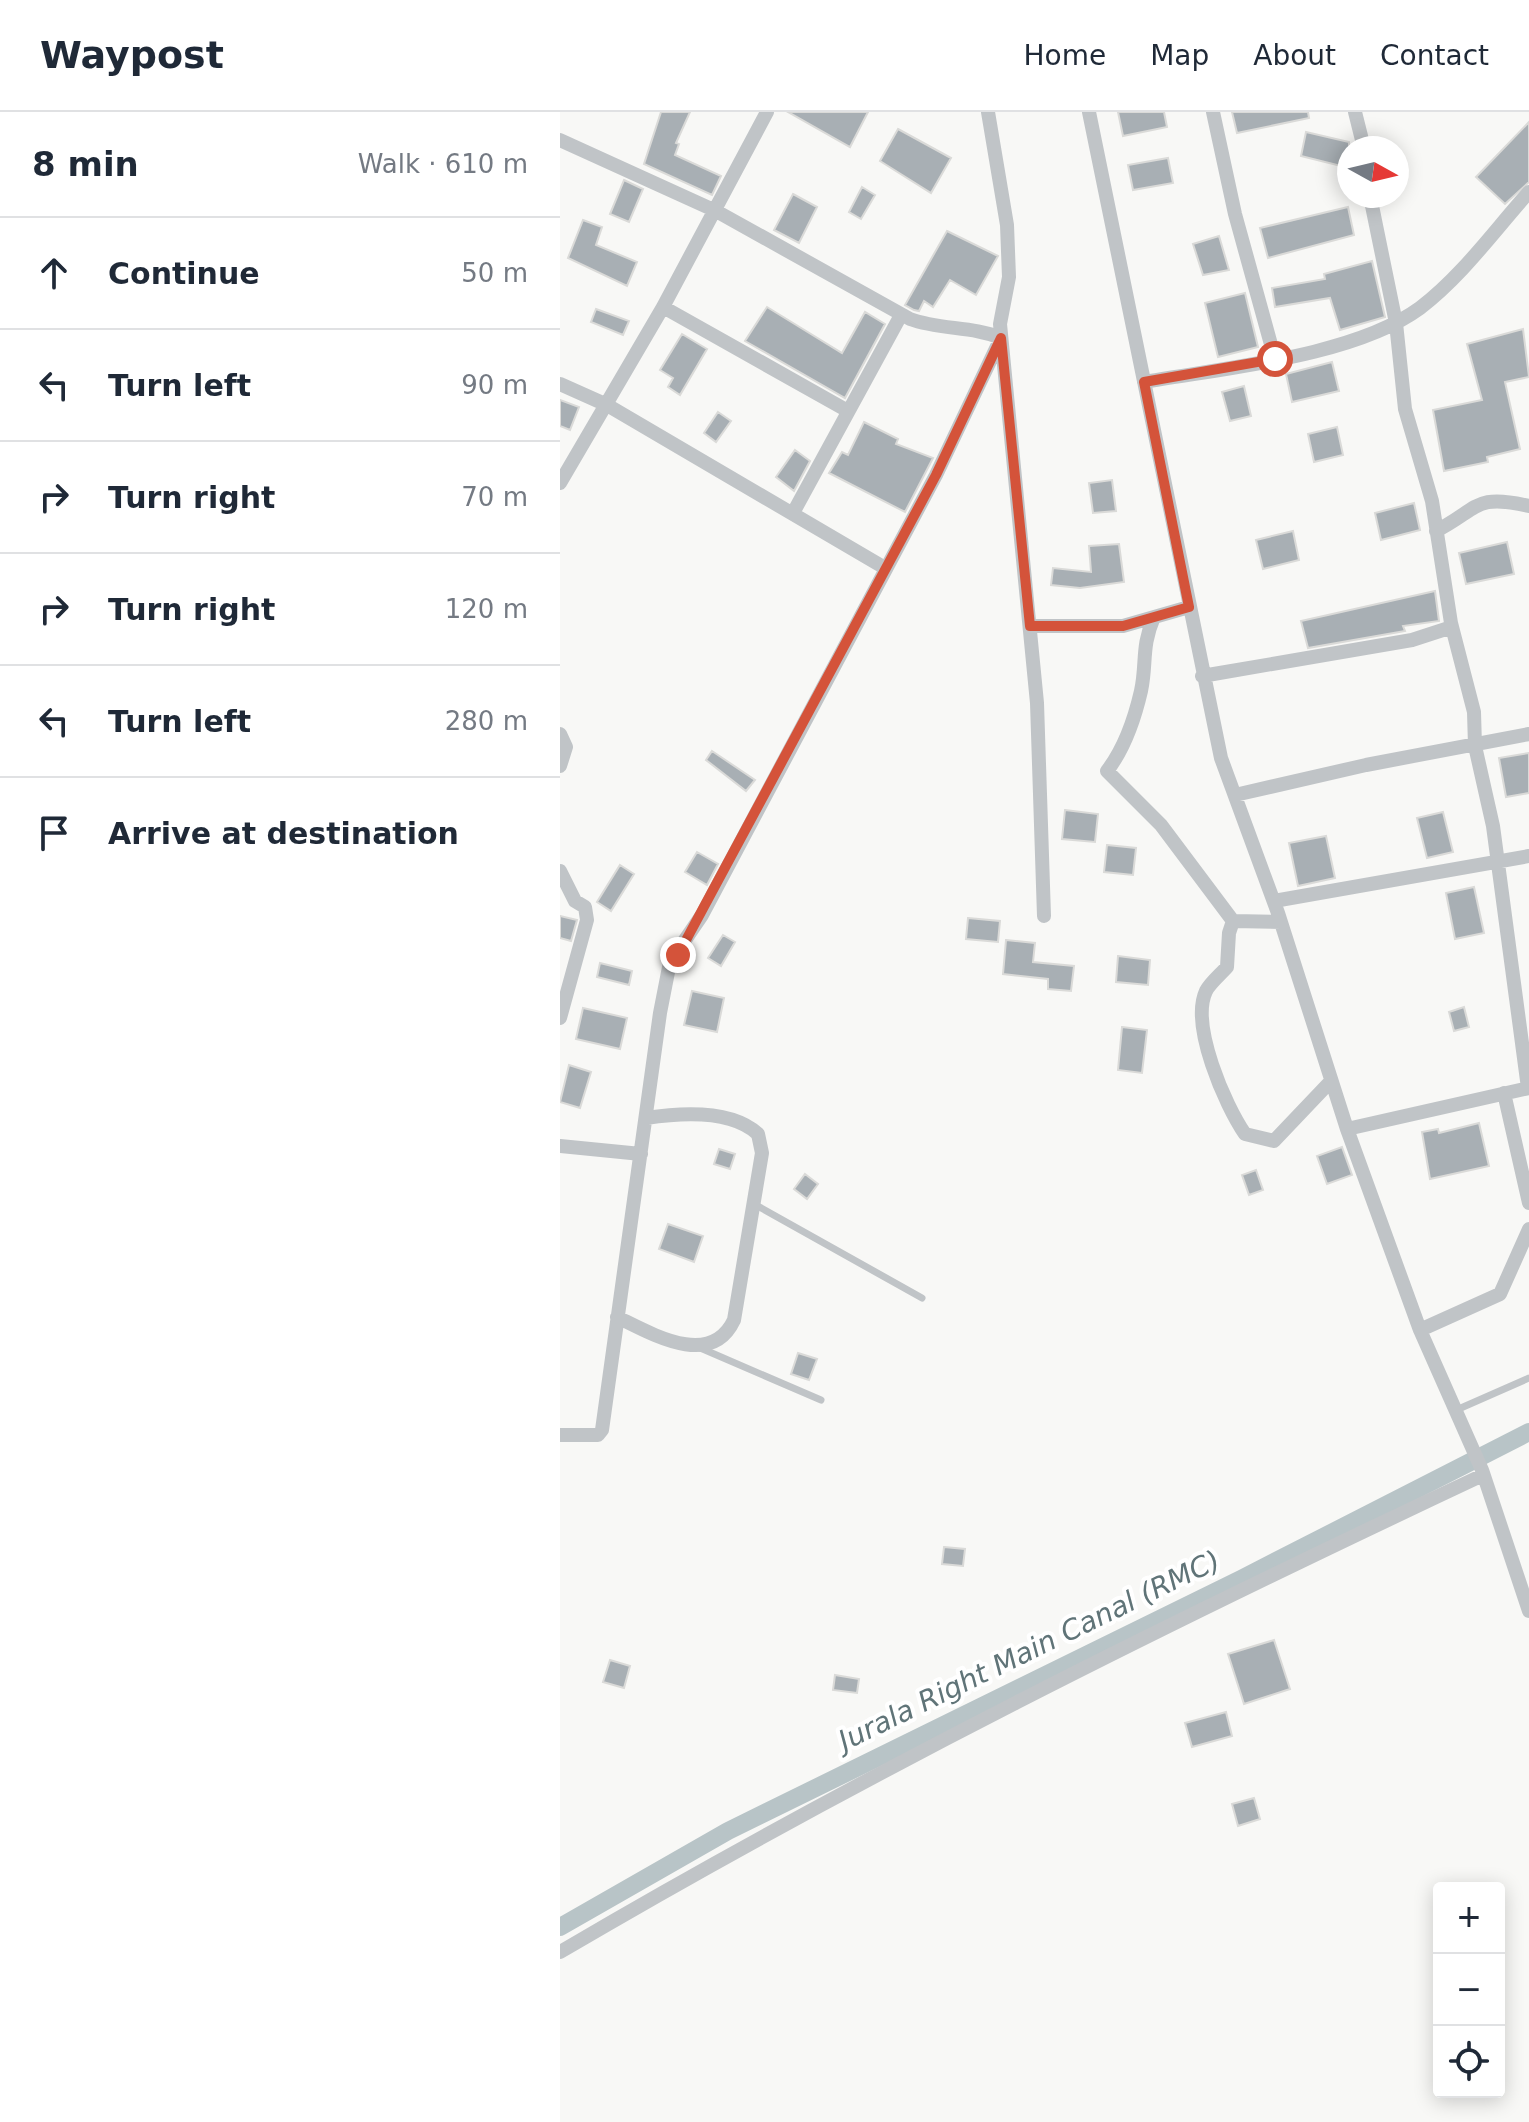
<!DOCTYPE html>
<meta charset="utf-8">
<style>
:root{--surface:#fff;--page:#f6f6f7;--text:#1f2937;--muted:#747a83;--line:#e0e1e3}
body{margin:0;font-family:"DejaVu Sans",sans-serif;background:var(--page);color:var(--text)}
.controls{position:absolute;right:24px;bottom:24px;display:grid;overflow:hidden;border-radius:8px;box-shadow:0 4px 20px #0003}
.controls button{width:72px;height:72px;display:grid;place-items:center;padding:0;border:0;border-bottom:2px solid var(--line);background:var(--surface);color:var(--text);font:40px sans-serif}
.compass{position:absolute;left:777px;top:24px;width:72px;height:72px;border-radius:50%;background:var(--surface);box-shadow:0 4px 20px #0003;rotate:98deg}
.stop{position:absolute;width:24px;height:24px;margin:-18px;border:6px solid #d4533a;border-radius:50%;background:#fff}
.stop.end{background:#d4533a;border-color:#fff;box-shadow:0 2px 8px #0008}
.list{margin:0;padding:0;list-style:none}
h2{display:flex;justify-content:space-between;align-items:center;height:104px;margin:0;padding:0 32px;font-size:34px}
h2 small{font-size:26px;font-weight:400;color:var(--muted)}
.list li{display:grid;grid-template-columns:52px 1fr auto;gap:24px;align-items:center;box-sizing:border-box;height:112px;padding:0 32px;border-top:2px solid var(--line)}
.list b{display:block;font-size:30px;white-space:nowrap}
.list em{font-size:26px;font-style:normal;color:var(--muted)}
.icon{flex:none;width:44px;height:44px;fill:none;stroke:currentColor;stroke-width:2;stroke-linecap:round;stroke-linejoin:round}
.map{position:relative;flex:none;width:969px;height:2010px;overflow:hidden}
header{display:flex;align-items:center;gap:48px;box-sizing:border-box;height:112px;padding:0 40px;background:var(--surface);border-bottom:2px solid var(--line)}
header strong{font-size:38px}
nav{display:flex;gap:44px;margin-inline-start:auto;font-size:28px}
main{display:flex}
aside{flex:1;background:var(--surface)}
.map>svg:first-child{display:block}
</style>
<header>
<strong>Waypost</strong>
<nav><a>Home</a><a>Map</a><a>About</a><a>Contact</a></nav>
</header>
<main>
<aside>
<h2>8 min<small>Walk · 610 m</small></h2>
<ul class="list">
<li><svg class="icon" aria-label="ahead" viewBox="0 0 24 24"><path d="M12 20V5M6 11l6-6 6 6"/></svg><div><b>Continue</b></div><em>50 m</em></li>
<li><svg class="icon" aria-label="left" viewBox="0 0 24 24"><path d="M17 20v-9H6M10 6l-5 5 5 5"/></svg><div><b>Turn left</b></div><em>90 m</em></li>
<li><svg class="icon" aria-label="right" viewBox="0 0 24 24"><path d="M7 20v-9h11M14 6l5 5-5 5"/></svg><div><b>Turn right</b></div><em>70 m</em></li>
<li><svg class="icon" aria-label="right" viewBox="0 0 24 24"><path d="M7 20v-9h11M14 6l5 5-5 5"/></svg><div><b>Turn right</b></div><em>120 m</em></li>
<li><svg class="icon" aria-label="left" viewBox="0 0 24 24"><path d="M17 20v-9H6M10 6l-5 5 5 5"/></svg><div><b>Turn left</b></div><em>280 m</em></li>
<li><svg class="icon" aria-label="arrive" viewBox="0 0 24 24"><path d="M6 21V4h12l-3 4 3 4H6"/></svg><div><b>Arrive at destination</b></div></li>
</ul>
</aside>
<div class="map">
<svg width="969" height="2010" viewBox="0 0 969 2010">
<rect width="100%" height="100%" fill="#f8f8f6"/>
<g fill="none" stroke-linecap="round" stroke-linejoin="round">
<path stroke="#b8c4c7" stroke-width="18" d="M0,1815L168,1719L681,1467L969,1320"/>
</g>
<path fill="#a8afb4" stroke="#dadad8" stroke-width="2" d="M101,0H130L116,31L119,32L115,43L161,64L152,83L84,52Z
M228,0H308L290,35Z
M558,0H604L607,15L563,24Z
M672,0H748L749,6L677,21Z
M969,10V70L945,92L916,65Z
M338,17L391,46L371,81L320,49Z
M746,20L789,30V56L741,44Z
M608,46L613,71L573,78L568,53Z
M64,68L83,77L69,110L50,102Z
M302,75L315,83L301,107L289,100Z
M233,82L257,95L239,131L214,118Z
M788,95L794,123L708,146L700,116Z
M23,108L42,115L36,133L77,150L67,174L8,146Z
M387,119L438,144L416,183L390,168L373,195L364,189L359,199L354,198L345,193Z
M659,124L669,158L643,163L633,132Z
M812,149L825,205L780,218L770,186L715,195L712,176L765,167L764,162Z
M685,181L698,235L658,245L645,191Z
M207,195L282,241L305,200L325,212L285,286L185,229Z
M36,197L69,209L63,223L31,210Z
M963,217L969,265L945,270L960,337L927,345L928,350L884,359L873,298L922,288L907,232Z
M122,222L147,237L120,283L108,275L113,266L100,258Z
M772,250L779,279L732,290L726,262Z
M684,274L691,304L670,309L662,280Z
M0,288L19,295L10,318L0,314Z
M158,300L171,309L156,330L144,321Z
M304,310L338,327L336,332L373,346L345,400L269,361L282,340L288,343Z
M777,315L783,343L754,350L748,322Z
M235,338L250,349L234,379L216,365Z
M552,368L556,399L533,401L529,371Z
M854,391L860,418L821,428L815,401Z
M733,419L739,448L703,457L696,428Z
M947,430L954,462L906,472L899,441Z
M559,432L564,470L520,476L491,473L493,456L531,460L529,434Z
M875,479L879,509L843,514L845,519L748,536L741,509Z
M152,639L195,668L186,679L146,648Z
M969,641V681L946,685L939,646Z
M505,698L538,702L535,730L502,727Z
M883,700L893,740L867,746L857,706Z
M766,724L775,766L738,774L729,731Z
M547,733L576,736L573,763L544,760Z
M137,740L158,752L147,773L125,760Z
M60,753L74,762L51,799L37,790Z
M914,775L924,821L895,827L886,781Z
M0,804L17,808L11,829L0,826Z
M408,806L440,809L438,830L406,827Z
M163,823L175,830L161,854L148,846Z
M446,828L475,831L473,850L514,854L511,879L488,877V867L443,862Z
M558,844L590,848L588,873L556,870Z
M40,851L72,859L69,873L37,865Z
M132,879L164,886L157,920L124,913Z
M904,895L909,915L894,919L889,900Z
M23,896L67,906L60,937L16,927Z
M562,915L587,918L582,961L558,958Z
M9,953L31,960L20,996L0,990Z
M919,1011L929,1054L870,1067L862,1020L878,1017L879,1021Z
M782,1035L792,1063L767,1072L757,1044Z
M159,1037L175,1042L170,1057L154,1052Z
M696,1058L703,1078L689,1083L682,1063Z
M245,1062L258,1072L247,1087L234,1077Z
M108,1112L143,1124L134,1150L99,1137Z
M238,1241L257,1247L249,1268L231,1262Z
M384,1435L405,1437L403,1454L382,1452Z
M714,1528L730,1577L684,1592L668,1542Z
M50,1548L70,1554L64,1576L43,1570Z
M275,1563L299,1567L297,1581L273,1578Z
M666,1600L672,1624L632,1635L625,1611Z
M694,1686L700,1707L678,1714L672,1692Z"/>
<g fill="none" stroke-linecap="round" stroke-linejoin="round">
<path stroke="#c0c4c7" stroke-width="7" d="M194,1092L362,1186
M138,1235L261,1288
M894,1299L969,1266"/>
<path stroke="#c0c4c7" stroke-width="14" d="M428,0L447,113L449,165L440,212L477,591L484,804
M529,0L661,646L718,801L787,1017L860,1218L922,1358L969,1499
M653,0L675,102L715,247
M795,0L804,36
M0,28L156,99L350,207C380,218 412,214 441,226L376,363L142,803L110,850L100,901L42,1318L38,1323H0
M810,84L836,211L845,297L872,389L891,511L914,600L915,634L933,714L968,976
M103,195L288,299
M584,270C664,256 795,244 860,196C902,164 934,119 969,80
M0,272L47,293L325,456
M0,371L103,195L207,0
M233,401L341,203
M876,419C919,397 914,381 969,394
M594,505C581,535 587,551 581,579C575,605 564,637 547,659L601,713L673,809L721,810
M470,514H563L629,495
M642,564L852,528L892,515
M0,622L6,635L0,654
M675,683L806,653L969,622
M0,759L15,789L25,795L27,808L0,906
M714,789L969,744
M673,809L669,821L667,855C661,862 650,871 646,879C630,913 665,993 685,1022L714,1029L771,969
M944,981L969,1091
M787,1017L969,976
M0,1034L81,1042
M57,1205C92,1222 151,1257 174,1208L202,1041L198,1022C171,997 119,1001 86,1006
M860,1218L940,1182L969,1117
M0,1840C299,1664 610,1510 923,1363"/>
</g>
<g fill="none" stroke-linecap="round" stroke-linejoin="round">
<path stroke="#d4533a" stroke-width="10" d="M118,843L376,363L441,226L470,514H563L629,495L584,270L715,247"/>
</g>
<g text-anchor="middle" stroke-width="8" stroke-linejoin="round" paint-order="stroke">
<g font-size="28" font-style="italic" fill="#607478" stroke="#fff">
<text transform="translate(469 1538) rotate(-26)" y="10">Jurala Right Main Canal (RMC)</text>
</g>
</g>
</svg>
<div class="controls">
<button>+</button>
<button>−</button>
<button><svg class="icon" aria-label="locate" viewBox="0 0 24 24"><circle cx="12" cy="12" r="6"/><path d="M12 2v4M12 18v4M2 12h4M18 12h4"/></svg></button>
</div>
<svg class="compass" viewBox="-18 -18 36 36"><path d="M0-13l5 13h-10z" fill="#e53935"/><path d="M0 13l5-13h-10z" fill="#747a83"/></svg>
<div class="stop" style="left:715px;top:247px"></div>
<div class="stop end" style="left:118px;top:843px"></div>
</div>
</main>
